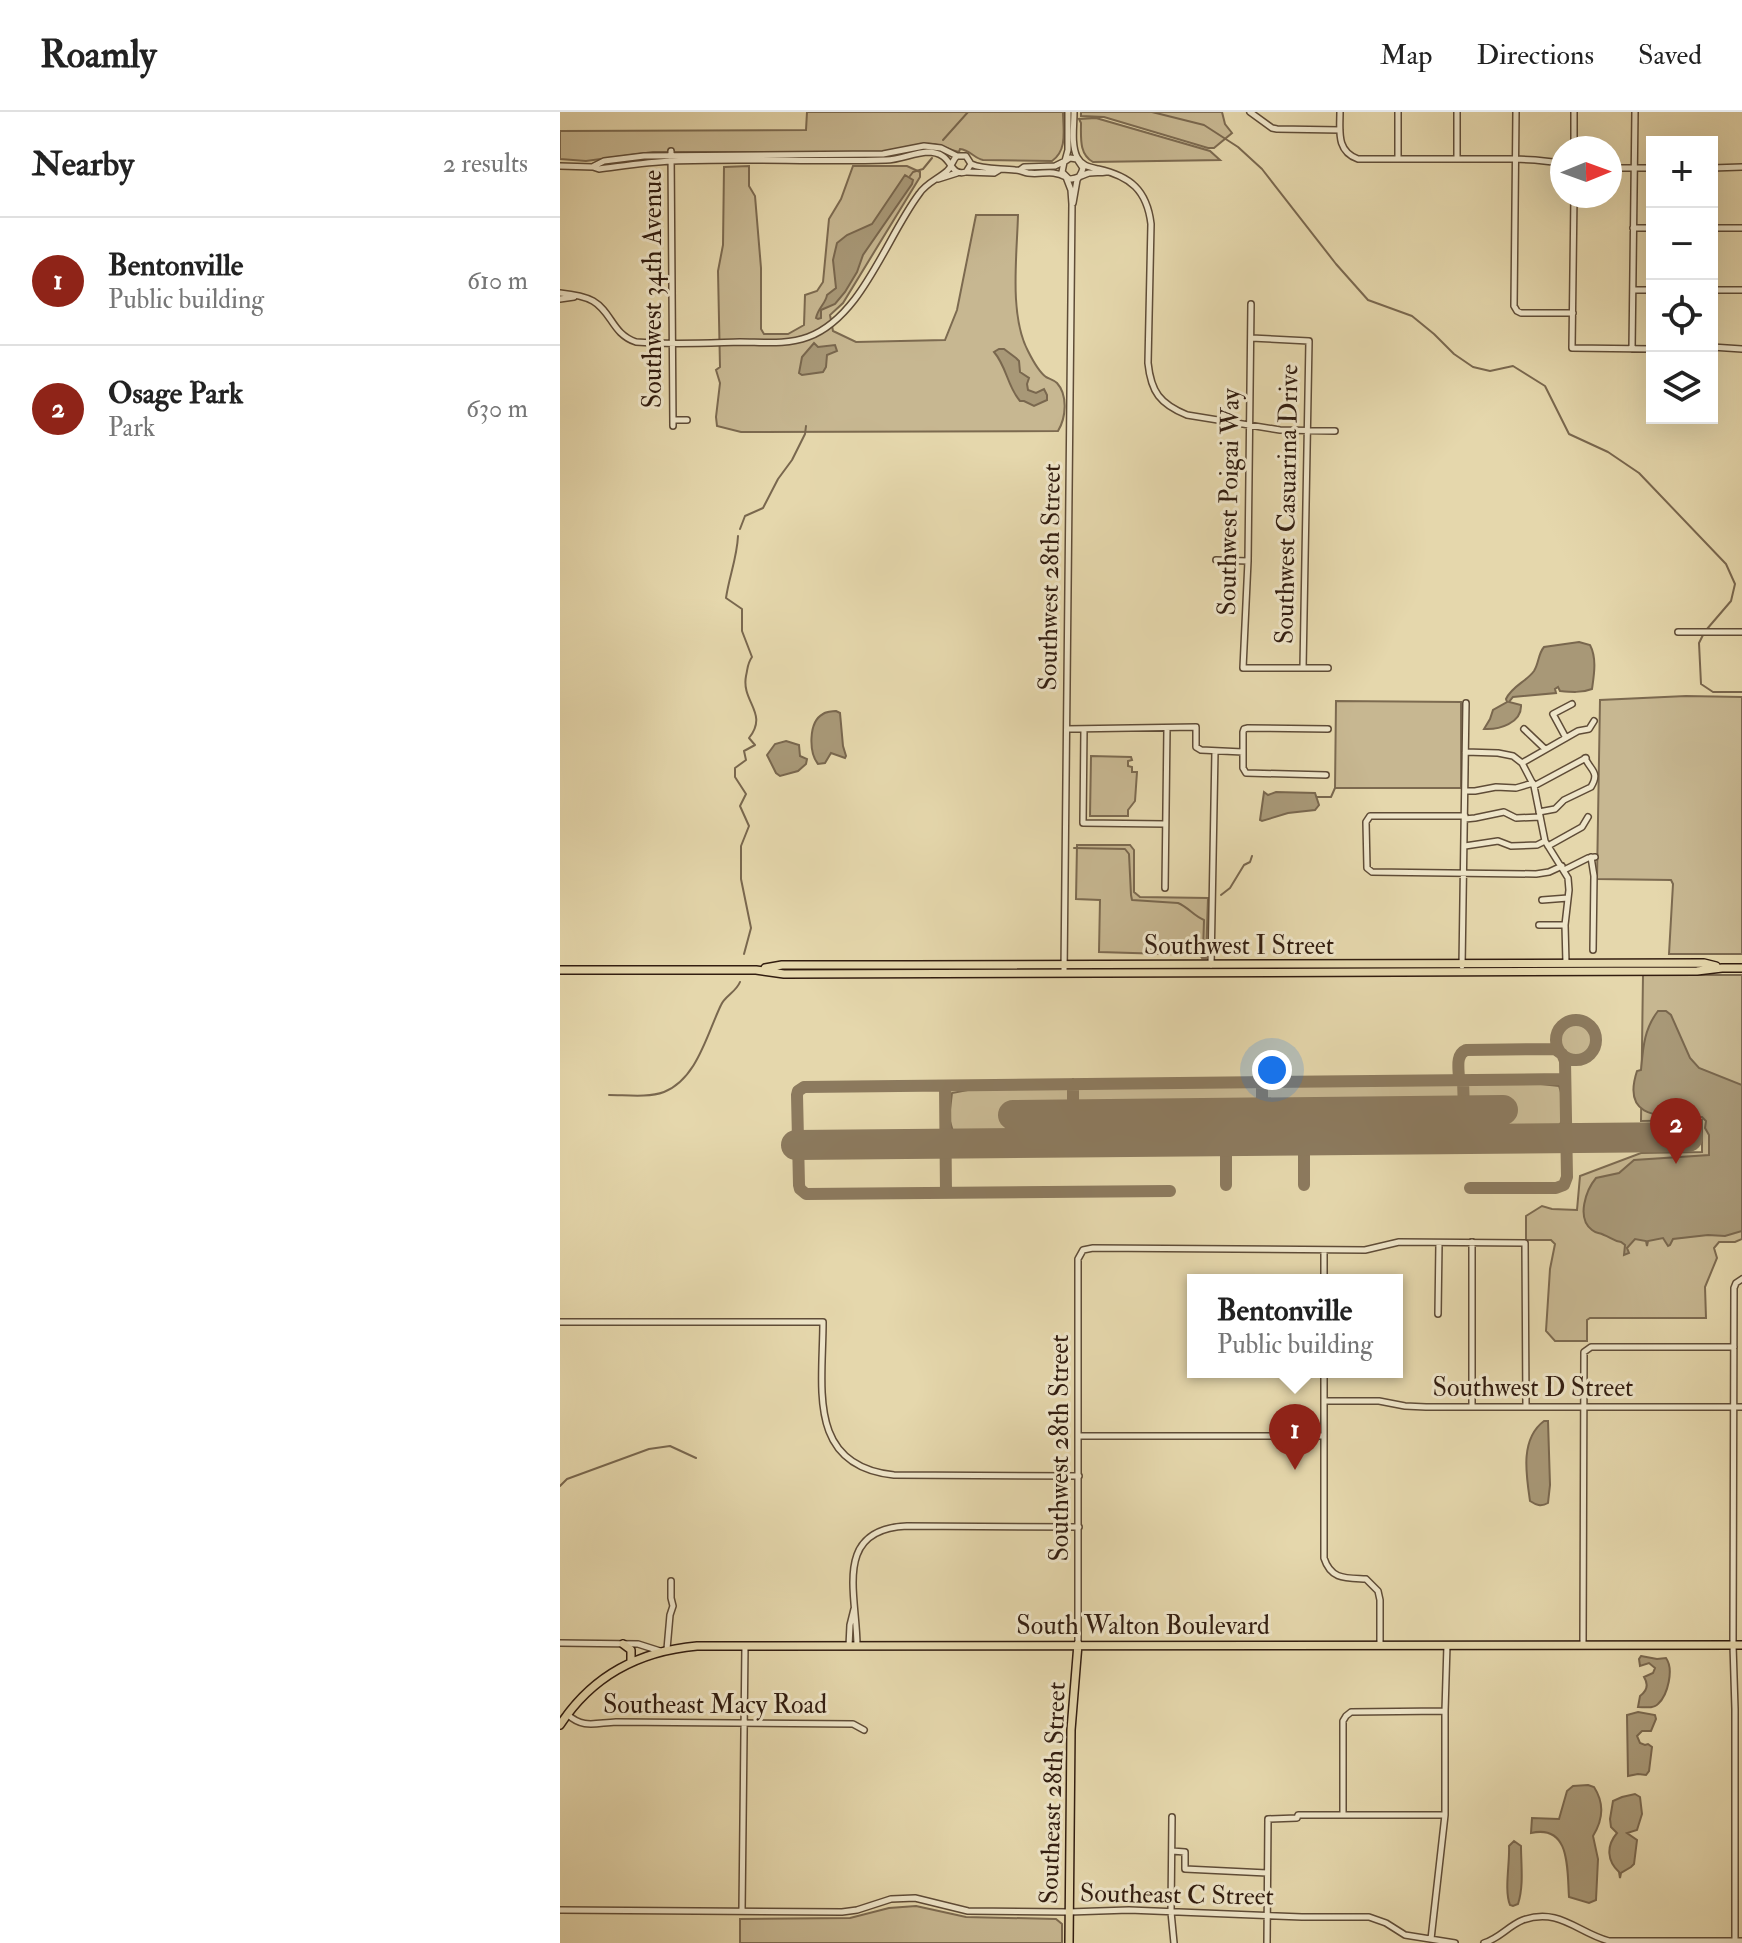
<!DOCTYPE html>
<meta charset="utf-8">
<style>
:root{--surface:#fff;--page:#f6f6f6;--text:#222;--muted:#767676;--line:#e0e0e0;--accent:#8f2418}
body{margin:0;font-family:"IM FELL Double Pica",serif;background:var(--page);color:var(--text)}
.controls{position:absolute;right:24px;top:24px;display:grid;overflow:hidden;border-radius:0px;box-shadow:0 8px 32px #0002}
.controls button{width:72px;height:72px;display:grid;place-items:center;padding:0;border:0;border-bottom:2px solid var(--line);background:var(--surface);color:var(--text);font:40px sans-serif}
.compass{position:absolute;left:990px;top:24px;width:72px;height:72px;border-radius:50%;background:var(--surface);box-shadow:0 8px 32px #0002;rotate:89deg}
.you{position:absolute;left:712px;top:958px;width:28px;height:28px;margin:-20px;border:6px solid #fff;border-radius:50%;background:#1a73e8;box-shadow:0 0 0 12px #1a73e833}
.badge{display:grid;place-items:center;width:52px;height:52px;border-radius:50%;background:var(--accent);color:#fff;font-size:26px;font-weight:700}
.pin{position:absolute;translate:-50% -66px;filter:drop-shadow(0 2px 4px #0008)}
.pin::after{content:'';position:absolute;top:42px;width:28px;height:24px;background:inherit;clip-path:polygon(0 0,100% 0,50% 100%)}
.popup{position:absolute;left:627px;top:1162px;width:216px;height:104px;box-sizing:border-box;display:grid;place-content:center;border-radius:0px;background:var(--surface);filter:drop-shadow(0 2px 6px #0005);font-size:26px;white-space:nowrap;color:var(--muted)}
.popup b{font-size:30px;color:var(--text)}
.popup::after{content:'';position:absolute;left:50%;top:100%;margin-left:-16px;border:16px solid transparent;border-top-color:var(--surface)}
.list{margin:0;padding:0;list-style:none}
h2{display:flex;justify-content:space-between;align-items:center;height:104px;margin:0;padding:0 32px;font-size:34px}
h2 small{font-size:26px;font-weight:400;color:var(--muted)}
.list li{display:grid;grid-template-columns:52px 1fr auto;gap:24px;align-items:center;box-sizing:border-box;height:128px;padding:0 32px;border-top:2px solid var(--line)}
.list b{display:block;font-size:30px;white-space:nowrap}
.list p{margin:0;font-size:26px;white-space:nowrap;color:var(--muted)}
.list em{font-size:26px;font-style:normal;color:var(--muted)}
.icon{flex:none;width:44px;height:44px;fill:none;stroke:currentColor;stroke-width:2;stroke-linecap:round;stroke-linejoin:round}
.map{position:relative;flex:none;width:1182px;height:1831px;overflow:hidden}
header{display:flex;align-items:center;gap:48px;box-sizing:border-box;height:112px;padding:0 40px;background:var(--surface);border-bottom:2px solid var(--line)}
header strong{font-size:38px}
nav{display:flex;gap:44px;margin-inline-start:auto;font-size:28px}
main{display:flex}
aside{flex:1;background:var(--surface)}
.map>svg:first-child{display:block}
</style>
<header>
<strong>Roamly</strong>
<nav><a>Map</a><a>Directions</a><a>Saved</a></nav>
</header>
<main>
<aside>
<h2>Nearby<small>2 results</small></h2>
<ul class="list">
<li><span class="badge">1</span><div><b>Bentonville</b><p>Public building</p></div><em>610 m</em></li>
<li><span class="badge">2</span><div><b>Osage Park</b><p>Park</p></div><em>630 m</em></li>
</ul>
</aside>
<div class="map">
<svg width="1182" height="1831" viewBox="0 0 1182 1831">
<rect width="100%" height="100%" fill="#e5d7ac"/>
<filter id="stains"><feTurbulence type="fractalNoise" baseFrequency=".0025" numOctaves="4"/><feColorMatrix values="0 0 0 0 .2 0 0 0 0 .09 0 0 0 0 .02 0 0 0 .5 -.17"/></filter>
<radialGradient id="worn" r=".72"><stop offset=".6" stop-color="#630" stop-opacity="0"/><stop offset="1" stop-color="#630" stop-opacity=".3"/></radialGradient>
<path fill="#c7b791" stroke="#7c6a50" stroke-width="2" d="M247,0H503C503,17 508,38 492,49L423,48C414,46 410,38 400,37L399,40C391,38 383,34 374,32C359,30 344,37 329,40H93L26,49L0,47V19L246,18Z
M521,0H662L665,12L672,21L654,36H648L544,5L521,4Z
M536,6L650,39L660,48L533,50C519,42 521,26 521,11L519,7Z
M189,54V74L195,84L201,156V217L204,222H228L244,213L245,183L257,179L263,170L269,107L281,87L293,54H347L360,60V65L283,191L270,203L273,219L296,230L385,228L397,198L416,103H458C457,143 449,203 468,239C472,247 479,260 486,265C490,267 494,268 497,271C508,283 506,306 498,319L181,320L157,314L156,305L160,271L156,258L160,255L158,159L163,133L164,55Z
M1126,584L1182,585V842H1109L1113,772L1111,768L1037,767L1040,588Z
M776,589L901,590V676H775Z
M531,644L571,645L572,648L568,649V654L572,655V660H577L575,689L568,698V704H530Z
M517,733H570L574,738V780L580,785L648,786L646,846H642L640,843L539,840L540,788L516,787Z
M1083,863H1182V1127L1175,1130H1159L1154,1136L1157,1146L1145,1175L1146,1206H1030L1027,1208V1229H995L986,1219L990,1157L995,1132L991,1128H966V1104L982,1094L992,1097L1017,1098L1020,1064L1081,1041L1142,1040V1008L1081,1009Z
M1000 928a16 16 0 1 1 32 0a16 16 0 1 1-32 0Z
M972,971L999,974C1002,982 1007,1007 999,1013C995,1017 985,1018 980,1019L401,1025L394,1023L389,1006L392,981L413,977Z
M356,1794L406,1805L496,1807L502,1812V1831H180V1807L290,1806L329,1796Z"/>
<path fill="#a89877" stroke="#79674e" stroke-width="2" d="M345,63L353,68L352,72L303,143L297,160L285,180L275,192L261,198V206L258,207L256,206C258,196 266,191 267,183L276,176L273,148L277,131L287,123L312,112Z
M254,231L258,235L275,233L277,239L267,243L266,255L263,260L242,263L239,261L242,245Z
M439,237H444L456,246L459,249L460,260L469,266L467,272L468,278L476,281L484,277L487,283V288L474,294L464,289H460C447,274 447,255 434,240Z
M1019,530L1030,533C1037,546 1034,563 1032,577C1022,581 1011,580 1000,579L998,575L995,577L996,581L953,585L949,590L961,593C962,611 939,618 924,617L930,607L933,598L947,590L946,587C952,574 966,570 974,559C979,551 978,542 984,535Z
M276,599L280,601L283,634L286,644L285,646L271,641L265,651L258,652C249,641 248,610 263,602C265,600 273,599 276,599Z
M226,629L239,633L240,644L247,647L246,652L238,659L220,664L216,661L207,643L215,632Z
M704,680L708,683L716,680L755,681L759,693L755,698L728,701L702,709L700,708Z
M1098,899H1106L1111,903L1130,946L1139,956L1182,973V1119L1165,1124L1148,1123L1113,1127L1110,1133L1108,1134L1103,1126L1088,1129L1087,1134L1086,1129L1075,1127L1067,1136L1069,1141L1064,1143L1065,1133L1061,1130C1053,1129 1050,1125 1044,1123C1038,1120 1037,1122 1032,1118C1016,1106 1026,1078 1036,1066L1059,1061L1074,1048L1149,1043V1023L1145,1016L1146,1009L1142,1005C1106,1003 1060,1011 1077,959L1081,958C1083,936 1084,917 1098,899Z
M984,1309H988L990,1373L988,1391C981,1395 976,1393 970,1389C966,1362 960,1327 984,1309Z
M1081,1544L1097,1547L1106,1546C1114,1557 1108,1583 1098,1592C1094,1597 1084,1595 1078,1595L1080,1584C1087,1579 1089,1573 1084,1565L1093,1561L1095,1556L1089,1551L1080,1554L1079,1547Z
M1078,1600L1095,1603L1096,1607L1091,1619H1082L1077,1624L1080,1631L1085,1633L1088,1632L1092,1635L1089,1659L1086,1663L1078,1662L1068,1664L1067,1603Z
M1028,1673L1034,1675C1045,1692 1043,1708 1033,1724L1038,1747L1036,1788L1029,1791L1009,1785C1007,1758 1011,1712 971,1721L972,1706L999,1707L1007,1679L1013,1674Z
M1075,1682L1080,1685L1082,1702L1077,1718L1067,1721L1077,1728L1074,1752L1071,1755L1061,1761L1060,1766L1059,1760C1047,1749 1046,1734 1057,1721L1051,1715L1050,1707L1053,1689L1062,1685Z
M954,1729L961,1734C961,1752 964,1774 958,1792L953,1794L950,1793C944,1778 950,1751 949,1734Z"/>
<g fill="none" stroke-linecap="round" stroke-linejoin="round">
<path stroke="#79674e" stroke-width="2" d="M592,0L644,13L678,35L702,57L776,152L808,188L852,204L874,222L894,242L913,255L930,259L953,254L985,274L1009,322L1048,340L1079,361L1166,452L1175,472L1171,489L1147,517
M383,28L408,0
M350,64L353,60L363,57L372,46
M180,417L185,404L203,396L218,367L232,348L245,322L246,314
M178,424C177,446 169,465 166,486L182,497V519L192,545C187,552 188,556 186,564C181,590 209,601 189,626L195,633L184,639L186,648L175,656V665L186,682L180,694L189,714L181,734V767L191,816L184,842
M1143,523L1139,531L1141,572L1153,580H1182
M757,685H771L775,676
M514,736L565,737L569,742L571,783L572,788L618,791C628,795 634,804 644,808L643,840
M661,783L670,776L684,753L690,750L692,744
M49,983C66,983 88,986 104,980C137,967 147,922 161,893C165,884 176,880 180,870
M0,1374L7,1367L89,1337L110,1334L136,1346"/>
<path stroke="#8c7a5e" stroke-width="12" d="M996 928a20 20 0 1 1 40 0a20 20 0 1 1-40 0Z
M899,968C899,957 895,943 906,938L995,937L1002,942L1005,949L1007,1065L1004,1073L996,1076H910
M903,968L904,998
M702,970V1001
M513,972V1003
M385,974L386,1081
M666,1001V1073
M744,1028V1073
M610,1079L246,1082L240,1077L239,1073L237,983L238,979L244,975L1005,967"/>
<path stroke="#8c7a5e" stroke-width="30" d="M453,1003L943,998
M236,1033L1128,1025"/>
<defs>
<path id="minor" d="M514,0C514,14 511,32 517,45C522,54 529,55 538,57C570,64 587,78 591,112L588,251C591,280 600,292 627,303L720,318L775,319
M690,0L712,16L717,17L780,18
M780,0C780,19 776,39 798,47H955L975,48L1002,51
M897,0V47
M956,0L954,194L957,199L961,201H1013
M1014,36V0
M111,39L113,314
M838,46V0
M411,52C424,58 441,56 455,58C460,58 463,60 468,61C483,63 491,57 506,65L511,78L512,92L504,861
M0,54L33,55L39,57C63,54 88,50 112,49C183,46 254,50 326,48C340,48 353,41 367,40C395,40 387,65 406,60L411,52L406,44H397C392,48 392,55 387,59C378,67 366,71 359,82C326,126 302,205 248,225C227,233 202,230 180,230C146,231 110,233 76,230C52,222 52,200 33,189C24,184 10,182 0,181
M34,54L44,49L84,44L323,42L364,34L381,36L397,44
M1050,56H1092
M1152,56L1182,55
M460,58L464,55L495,54L505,49L508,38V0
M407,60L434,61L439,58
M378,67L397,61
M1014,84L1012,236L1092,237
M513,91L517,68C520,63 522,61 523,56L517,47L510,46L504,50L502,60L509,67C517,67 522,63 529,61C535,60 540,61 546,60
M1073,116H1092
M1152,116H1182
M1073,178H1092
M1152,178H1182
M0,187L14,185
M691,192L688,449L683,556H768
M691,226L749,229L743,556
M1152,235L1182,237
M1072,237L1075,0
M113,308H127
M656,448L688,449
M1118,520H1182
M507,617L636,615V635L641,638L683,640
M524,617L523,711L605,712
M964,617L985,637
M1006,626L993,602L1012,592
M905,640L938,641L953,644L962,651L974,674L985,729L1008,766L1009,778L1005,813L1006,851
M962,651L1018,619L1029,617L1034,609
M766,663L686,661L683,656V620L684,617L688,616L768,617
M974,674L1026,646
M905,679H915L936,675L956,676L973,671
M979,700L995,697L1004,688L1031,675C1040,660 1031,659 1025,646
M905,704H810L806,710L807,756L812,760L976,762L989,760L1002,754
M905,707L915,706L944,700L956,706L980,705
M905,734L938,729L951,734L977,733L985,729
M988,734L1022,715L1028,705
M1031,745L1034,764L1033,838
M1004,758L1028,746L1035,745
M605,776L607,616
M982,788L1008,786
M979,813H1005
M651,853L655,639
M902,854L906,591
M912,1130V1294
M764,1138V1168
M878,1202L879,1131
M0,1210H263C263,1275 246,1354 334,1363L519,1364
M764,1260V1446C771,1468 786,1466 806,1467L818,1479L820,1488V1533
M765,1289H819L845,1294L866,1295H1182
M519,1324H764
M0,1531L78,1532L100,1539
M518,1532V1147L523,1138L533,1136L805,1138L839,1130L965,1131L966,1294
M1023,1533L1024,1240L1031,1235H1174
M289,1534L290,1513L294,1497
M297,1534C297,1483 272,1417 347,1414L519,1415
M107,1537L110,1503L113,1494L111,1486V1469
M7,1602C23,1617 35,1611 56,1610L293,1612L304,1618
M783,1703V1609L786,1604L791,1600L885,1599
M612,1705L611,1800L614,1831
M612,1739L625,1740V1757L707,1761
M0,1798L282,1800L297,1798L331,1787L355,1786L408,1799L509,1800L569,1798L742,1805H809L826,1811L845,1823L895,1831
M182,1799L185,1534
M871,1827L885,1703V1599L887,1533
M1175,1829V1597L1173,1533L1174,1176L1176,1171L1182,1167
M707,1831L708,1707L737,1706L738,1703H885
M924,1831C940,1826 948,1814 963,1808C999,1795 1018,1821 1049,1829H1182"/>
<path id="major" d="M205,856L222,853H352L1144,851L1156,854
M0,858H196L224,862L1137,859L1162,856H1182
M63,1532L71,1538V1549
M0,1613C32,1564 80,1539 137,1534L1182,1533
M509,1831L511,1618L518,1532"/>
</defs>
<use href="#minor" stroke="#5f4c37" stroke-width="8"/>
<use href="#major" stroke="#321d10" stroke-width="10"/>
<use href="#minor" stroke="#eee5c9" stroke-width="5"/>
<use href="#major" stroke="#e5d7ac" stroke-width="7"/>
</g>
<g text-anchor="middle" stroke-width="6" stroke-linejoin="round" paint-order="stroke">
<g font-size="26" fill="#321d10" stroke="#eee5c9">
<text transform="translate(92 177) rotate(-90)" y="9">Southwest 34th Avenue</text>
<text transform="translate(668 390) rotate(-89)" y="9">Southwest Poigai Way</text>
<text transform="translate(726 392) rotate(-89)" y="9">Southwest Casuarina Drive</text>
<text transform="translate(489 465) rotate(-89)" y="9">Southwest 28th Street</text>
<text x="679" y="842">Southwest I Street</text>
<text x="973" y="1284">Southwest D Street</text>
<text transform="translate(499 1336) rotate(-90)" y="9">Southwest 28th Street</text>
<text x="583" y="1522">South Walton Boulevard</text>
<text x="155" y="1601">Southeast Macy Road</text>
<text transform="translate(492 1681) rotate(-88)" y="9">Southeast 28th Street</text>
<text transform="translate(617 1782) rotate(1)" y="9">Southeast C Street</text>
</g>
</g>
<rect width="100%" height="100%" filter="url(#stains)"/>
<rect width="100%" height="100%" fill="url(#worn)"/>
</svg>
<div class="controls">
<button>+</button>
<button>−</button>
<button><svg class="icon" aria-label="locate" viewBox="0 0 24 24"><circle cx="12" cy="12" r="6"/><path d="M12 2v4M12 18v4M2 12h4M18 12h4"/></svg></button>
<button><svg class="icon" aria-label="layers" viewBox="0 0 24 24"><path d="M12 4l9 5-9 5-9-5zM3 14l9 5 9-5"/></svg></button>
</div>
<svg class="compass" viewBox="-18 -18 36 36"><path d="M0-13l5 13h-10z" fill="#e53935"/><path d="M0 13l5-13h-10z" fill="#767676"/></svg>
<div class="you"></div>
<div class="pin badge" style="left:735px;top:1358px">1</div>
<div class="popup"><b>Bentonville</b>Public building</div>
<div class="pin badge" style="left:1116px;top:1052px">2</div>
</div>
</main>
